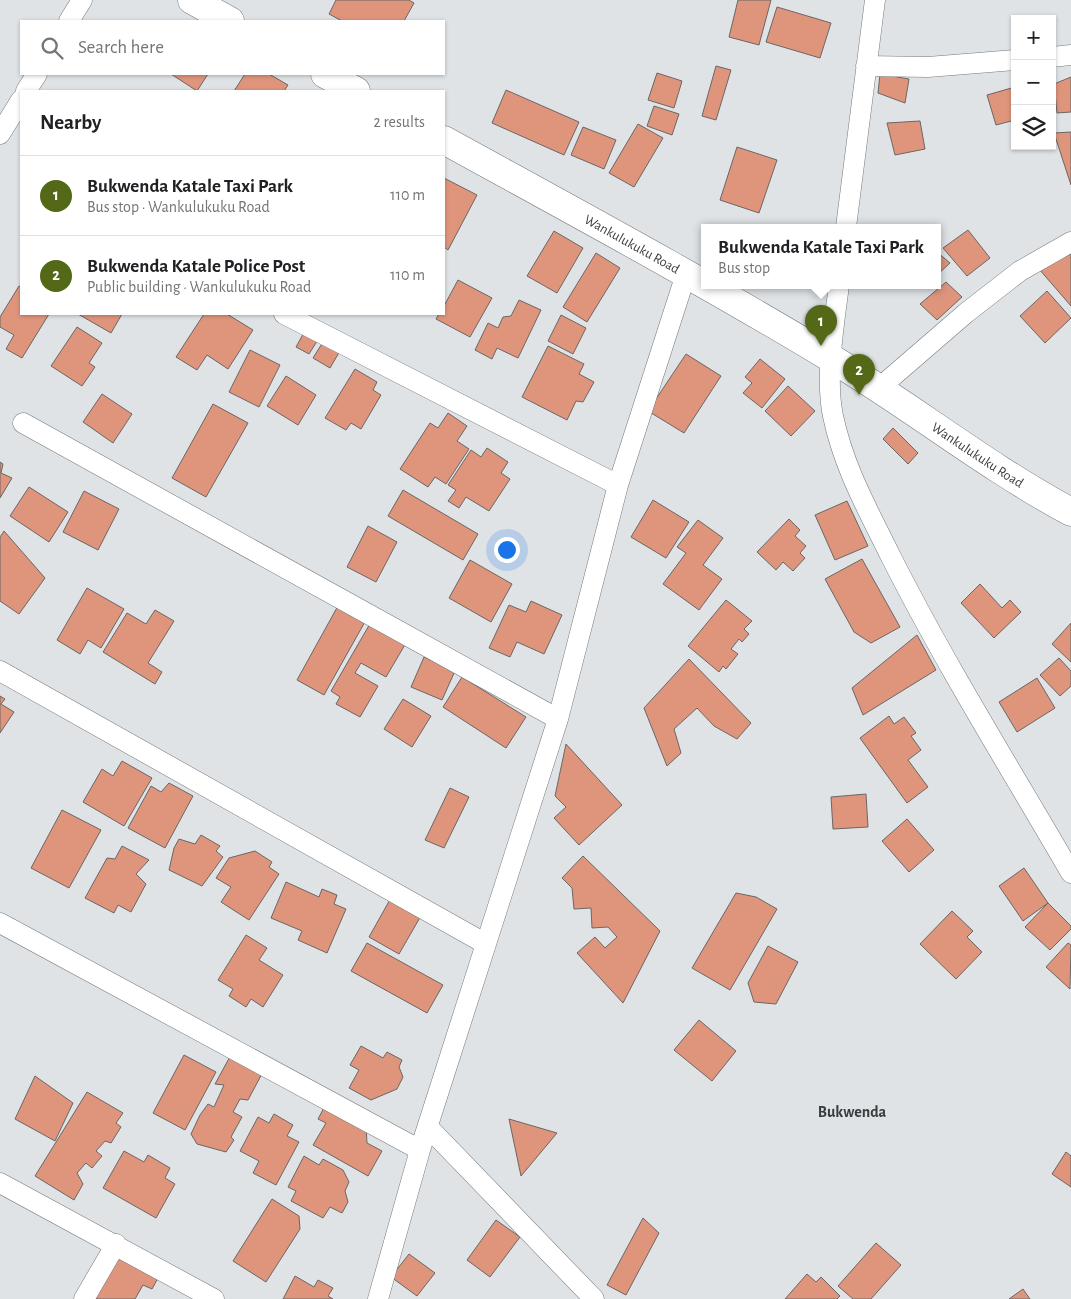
<!DOCTYPE html>
<meta charset="utf-8">
<style>
:root{--surface:#fff;--page:#f2f2f2;--text:#202124;--muted:#757577;--line:#e0e0e0;--accent:#546917}
body{margin:0;font-family:"Alegreya Sans",sans-serif;background:var(--page);color:var(--text)}
.controls{position:absolute;right:15px;top:15px;display:grid;overflow:hidden;border-radius:0px;box-shadow:0 1px 4px #0004}
.controls button{width:45px;height:45px;display:grid;place-items:center;padding:0;border:0;border-bottom:1px solid var(--line);background:var(--surface);color:var(--text);font:25px sans-serif}
.you{position:absolute;left:506px;top:549px;width:18px;height:18px;margin:-12px;border:4px solid #fff;border-radius:50%;background:#1a73e8;box-shadow:0 0 0 8px #1a73e833}
.badge{display:grid;place-items:center;width:32px;height:32px;border-radius:50%;background:var(--accent);color:#fff;font-size:16px;font-weight:700}
.pin{position:absolute;translate:-50% -41px;filter:drop-shadow(0 1px 2px #0008)}
.pin::after{content:'';position:absolute;top:26px;width:18px;height:15px;background:inherit;clip-path:polygon(0 0,100% 0,50% 100%)}
.popup{position:absolute;left:701px;top:224px;width:240px;height:65px;box-sizing:border-box;display:grid;place-content:center;border-radius:0px;background:var(--surface);filter:drop-shadow(0 1px 4px #0005);font-size:16px;white-space:nowrap;color:var(--muted)}
.popup b{font-size:19px;color:var(--text)}
.popup::after{content:'';position:absolute;left:50%;top:100%;margin-left:-10px;border:10px solid transparent;border-top-color:var(--surface)}
.list{margin:0;padding:0;list-style:none}
h2{display:flex;justify-content:space-between;align-items:center;height:65px;margin:0;padding:0 20px;font-size:21px}
h2 small{font-size:16px;font-weight:400;color:var(--muted)}
.list li{display:grid;grid-template-columns:32px 1fr auto;gap:15px;align-items:center;box-sizing:border-box;height:80px;padding:0 20px;border-top:1px solid var(--line)}
.list b{display:block;font-size:19px;white-space:nowrap}
.list p{margin:0;font-size:16px;white-space:nowrap;color:var(--muted)}
.list em{font-size:16px;font-style:normal;color:var(--muted)}
.icon{flex:none;width:28px;height:28px;fill:none;stroke:currentColor;stroke-width:2;stroke-linecap:round;stroke-linejoin:round}
.map{position:relative;flex:none;width:1071px;height:1299px;overflow:hidden}
.search{position:absolute;background:var(--surface);box-shadow:0 1px 4px #0004;left:20px;top:20px;width:425px;height:55px;display:flex;align-items:center;gap:12px;box-sizing:border-box;padding:0 18px;border-radius:0px;color:var(--muted);font-size:19px}
.panel{position:absolute;background:var(--surface);box-shadow:0 1px 4px #0004;left:20px;top:90px;width:425px;height:225px;border-radius:0px}
.map>svg:first-child{display:block}
</style>
<div class="map">
<svg width="1071" height="1299" viewBox="0 0 1071 1299">
<rect width="100%" height="100%" fill="#dfe3e6"/>
<path fill="#df957c" stroke="#6a6665" d="M336,0H409L414,3L404,21H342L329,14Z
M738,0H771L759,45L729,37Z
M777,7L831,23L820,58L766,42Z
M716,66L731,70L716,120L702,116Z
M657,73L682,81L674,108L648,100Z
M171,74H208L197,91Z
M245,74H269L288,85L284,91H234Z
M880,74L909,79L905,103L878,93Z
M1071,77V112L1057,113L1054,84Z
M1015,87V120L996,125L987,95Z
M506,90L579,122L564,155L492,123Z
M654,106L679,114L672,135L647,126Z
M920,121L925,149L895,155L887,123Z
M638,124L663,138L634,187L609,173Z
M583,127L616,140L604,169L571,155Z
M1071,132V185L1054,133Z
M737,147L777,160L759,213L720,200Z
M444,178L477,195L448,250L444,247Z
M968,230L990,258L967,276L943,248Z
M554,231L583,248L557,293L527,276Z
M937,252L950,263L937,275Z
M596,253L620,268L587,322L563,307Z
M1071,254V306L1039,269Z
M458,280L492,298L470,337L436,319L439,314H444V306Z
M946,282L962,297L937,320L920,304Z
M19,286L21,287V314H49L22,358L6,349L14,335L0,327V317Z
M1047,291L1071,318L1045,343L1020,316Z
M519,300L541,310L518,358L497,348L492,359L475,350L488,323L498,328L503,317L511,316Z
M78,314H122L111,333Z
M204,314H227L253,330L228,369L207,355L197,370L176,357Z
M561,315L586,328L573,354L548,341Z
M77,327L102,343L89,363L95,367L82,386L51,366Z
M307,327L321,335L309,354L296,347Z
M328,334L344,344L330,368L313,358Z
M548,346L584,364L579,374L594,382L583,402L576,401L567,420L522,397Z
M250,350L280,365L259,407L229,392Z
M686,354L721,376L684,433L648,411Z
M760,359L785,379L762,408L743,393L752,383L745,377Z
M355,369L377,382L373,390L381,395L361,429L351,423L346,430L325,418Z
M286,376L316,395L298,425L267,406Z
M788,386L815,411L791,436L765,411Z
M102,394L132,414L113,443L83,422Z
M213,404L248,423L206,497L172,478Z
M448,413L467,426L457,441L469,449L446,484L435,477L428,487L400,469L430,423L438,428Z
M893,428L918,453L908,464L883,439Z
M487,448L508,462L501,473L510,479L489,511L466,497L459,508L448,501L456,490L448,485L471,450L481,457Z
M0,462L3,464L1,473L12,478L0,498Z
M29,487L68,512L49,542L10,516Z
M403,490L478,534L463,560L388,516Z
M84,491L119,509L98,550L63,532Z
M653,500L689,522L666,558L631,537Z
M847,501L868,546L835,560L815,515Z
M789,519L800,530L795,536L806,546L800,553L805,558L793,571L783,562L776,570L757,552Z
M698,520L723,538L703,565L722,579L699,610L663,584L686,553L677,547Z
M368,526L397,542L376,582L347,567Z
M4,531L45,578L19,614L0,601V537Z
M862,559L900,627L871,643L854,632L825,579Z
M470,560L512,584L491,622L449,598Z
M980,584L1002,608L1010,600L1021,612L994,638L961,603Z
M87,588L124,609L101,648L88,640L80,654L57,640Z
M726,600L752,621L744,629L749,634L742,642L739,639L731,649L738,654L726,669L723,666L719,672L688,646Z
M531,601L562,615L544,654L517,642L510,657L489,648L509,605L526,612Z
M339,604L366,620L324,695L297,680Z
M155,610L174,621L148,663L162,672L155,684L103,652L127,613L146,624Z
M371,622L406,643L386,677L361,663L355,673L378,686L360,717L336,704L340,697L331,691Z
M1071,623V662L1052,644Z
M917,635L936,670L863,715L852,688Z
M424,657L455,671L442,700L411,687Z
M1059,658L1071,671V686L1060,696L1040,675Z
M689,659L751,723L737,739L714,726L697,708L674,729L681,753L667,766L644,708Z
M462,677L526,717L506,748L443,707Z
M1037,678L1055,708L1017,732L999,702Z
M0,696L5,699L1,704L14,712L0,733Z
M403,699L431,716L412,747L384,729Z
M889,716L894,724L904,717L916,733L911,736L921,750L908,760L928,787L907,803L860,738Z
M566,744L622,805L579,845L554,818L566,807L555,796Z
M122,761L152,778L124,826L83,802L102,769L113,776Z
M169,783L193,796L165,848L128,828L151,786L161,792Z
M450,788L469,797L444,848L425,840Z
M866,794L868,827L833,829L831,797Z
M62,810L101,830L69,888L31,868Z
M907,819L934,850L909,872L882,841Z
M201,835L220,846L216,851L223,857L202,886L169,870L174,848L179,839L195,844Z
M122,846L149,860L136,874L146,884L131,912L118,905L114,913L85,898L107,858L115,859Z
M255,851L272,862L269,867L279,874L249,920L221,902L231,887L216,878L229,858Z
M583,856L660,931L623,1003L577,953L595,937L605,948L617,937L608,927L592,928L591,908L574,909L572,888L562,878Z
M1024,868L1048,903L1023,921L999,886Z
M286,882L319,897L322,889L337,895L334,904L346,909L327,953L298,940L302,931L271,918Z
M736,893L756,897L777,909L730,990L692,968Z
M392,896L422,914L399,954L369,937Z
M1048,903L1071,926V929L1050,950L1025,927Z
M952,911L973,931L967,937L982,952L956,979L920,944Z
M246,935L267,948L259,960L283,975L263,1007L251,999L246,1007L229,996L233,989L218,980Z
M367,943L443,985L427,1013L351,971Z
M1068,943L1071,945L1070,989L1046,967Z
M768,946L798,962L776,1004L754,1002L748,983Z
M699,1020L736,1051L712,1081L674,1050Z
M361,1046L383,1058L387,1052L402,1060L399,1067L403,1077L397,1089L371,1100L349,1088L359,1070L350,1065Z
M232,1053L264,1070L248,1100L240,1099L233,1112L242,1117L231,1137L234,1140L226,1152L197,1144L191,1134L200,1115L208,1104L214,1107L224,1085L215,1084Z
M184,1055L216,1072L185,1130L153,1113Z
M35,1076L73,1103L55,1141L15,1119Z
M87,1092L123,1113L116,1123L121,1127L111,1143L105,1141L96,1151L102,1156L92,1168L86,1163L77,1173L83,1184L74,1200L35,1176Z
M326,1104L366,1126L367,1143L382,1151L368,1176L313,1145L326,1123L318,1119Z
M274,1114L293,1125L287,1136L299,1142L276,1185L253,1173L259,1161L240,1151L258,1117L269,1123Z
M509,1119L557,1133L521,1176Z
M124,1151L144,1162L148,1155L170,1168L165,1178L175,1184L156,1218L103,1188Z
M1066,1152L1071,1156V1187L1052,1174Z
M304,1156L319,1165L323,1159L343,1170L349,1182L345,1191L348,1202L342,1213L330,1207L323,1218L291,1201L296,1191L288,1187Z
M272,1199L299,1216L300,1229L266,1282L233,1261Z
M643,1218L659,1233L626,1295L607,1285Z
M496,1220L520,1237L490,1277L467,1260Z
M123,1241L166,1263L152,1289L143,1285L135,1299H98L94,1297Z
M876,1243L901,1265L871,1299H853L838,1286Z
M409,1254L435,1273L417,1296L391,1277Z
M807,1274L816,1282L821,1277L840,1296L837,1299H785Z
M295,1276L314,1287L318,1280L333,1288L328,1296L333,1299H283Z
M1023,1289L1030,1299H1009Z"/>
<g fill="none" stroke-linecap="round" stroke-linejoin="round">
<defs>
<path id="street" d="M69,21L82,0
M1052,57L1071,55
M866,66L928,67L1015,60
M26,91L37,74
M0,134L21,100
M846,227L875,0
M839,285C834,324 825,378 833,416C844,468 867,508 890,555C945,664 1010,768 1071,873
M284,314L618,485
M878,389L966,313L1020,271L1071,242
M23,423L558,719
M0,671L486,944
M0,923L420,1150
M428,1127L594,1299
M0,1183L214,1299
M84,1299L116,1244
M378,1299L420,1150L558,719L618,485L686,274"/>
<g id="secondary">
<path d="M192,0L230,21"/>
<path d="M325,74L356,91"/>
<path id="s1" d="M444,140C573,211 703,281 829,357C911,406 987,467 1071,512"/>
</g>
</defs>
<use href="#street" stroke="#76797c" stroke-width="21"/>
<use href="#secondary" stroke="#76797c" stroke-width="29"/>
<use href="#street" stroke="#fff" stroke-width="20"/>
<use href="#secondary" stroke="#fff" stroke-width="28"/>
</g>
<g text-anchor="middle" stroke-width="4" stroke-linejoin="round" paint-order="stroke">
<g font-size="14" fill="#3b3c3d" stroke="#dfe3e6">
<text dy="5" stroke="none"><textPath href="#s1" startOffset="215">Wankulukuku Road</textPath></text>
<text dy="5" stroke="none"><textPath href="#s1" startOffset="620">Wankulukuku Road</textPath></text>
</g>
<g font-size="16" font-weight="bold" fill="#3b3c3d" stroke="#dfe3e6">
<text x="852" y="1117">Bukwenda</text>
</g>
</g>
</svg>
<div class="controls">
<button>+</button>
<button>−</button>
<button><svg class="icon" aria-label="layers" viewBox="0 0 24 24"><path d="M12 4l9 5-9 5-9-5zM3 14l9 5 9-5"/></svg></button>
</div>
<div class="you"></div>
<div class="pin badge" style="left:821px;top:346px">1</div>
<div class="popup"><b>Bukwenda Katale Taxi Park</b>Bus stop</div>
<div class="pin badge" style="left:859px;top:395px">2</div>
<div class="search"><svg class="icon" aria-label="search" viewBox="0 0 24 24"><circle cx="10" cy="10" r="6"/><path d="M15 15l6 6"/></svg>Search here</div>
<section class="panel">
<h2>Nearby<small>2 results</small></h2>
<ul class="list">
<li><span class="badge">1</span><div><b>Bukwenda Katale Taxi Park</b><p>Bus stop · Wankulukuku Road</p></div><em>110 m</em></li>
<li><span class="badge">2</span><div><b>Bukwenda Katale Police Post</b><p>Public building · Wankulukuku Road</p></div><em>110 m</em></li>
</ul>
</section>
</div>
